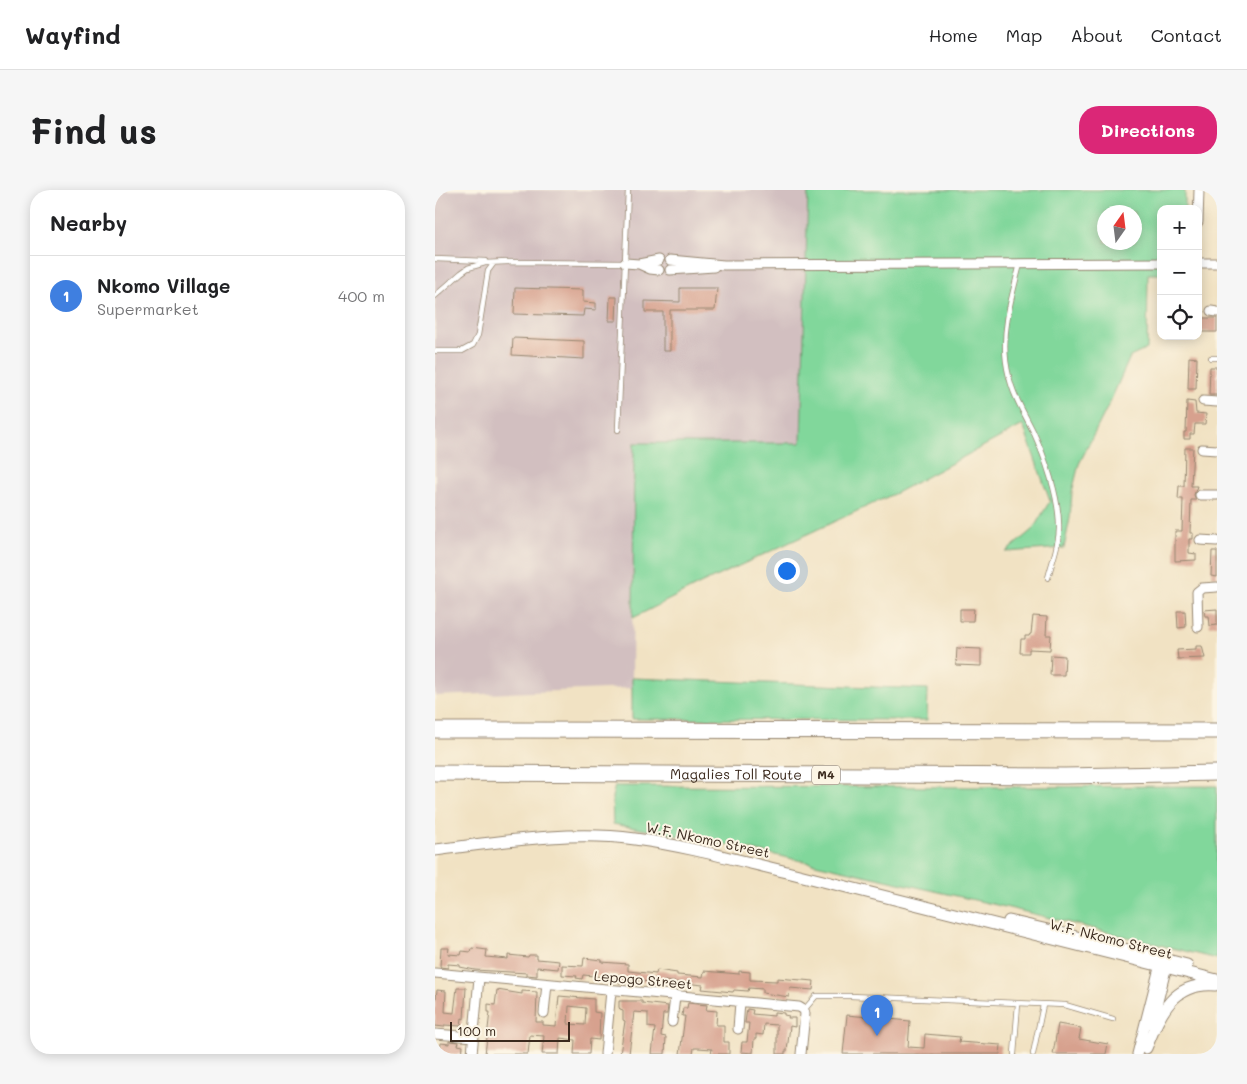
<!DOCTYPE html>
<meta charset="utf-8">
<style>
:root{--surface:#fff;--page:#f6f6f6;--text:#202124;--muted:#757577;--line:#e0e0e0;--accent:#db2777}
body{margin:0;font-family:Mali,sans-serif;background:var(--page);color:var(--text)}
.controls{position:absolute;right:15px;top:15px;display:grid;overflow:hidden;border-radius:10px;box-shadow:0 2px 12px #0003}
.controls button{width:45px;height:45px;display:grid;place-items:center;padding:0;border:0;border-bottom:1px solid var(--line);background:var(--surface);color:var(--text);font:25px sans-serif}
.compass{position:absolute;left:662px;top:15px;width:45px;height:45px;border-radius:50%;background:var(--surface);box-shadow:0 2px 12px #0003;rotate:14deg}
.scale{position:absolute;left:15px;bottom:12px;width:120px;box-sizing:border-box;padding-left:5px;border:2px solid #3b2a1e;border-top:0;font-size:14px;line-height:18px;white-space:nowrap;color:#3b2a1e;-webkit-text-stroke:4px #fcf5e5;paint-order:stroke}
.you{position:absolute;left:351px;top:380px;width:18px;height:18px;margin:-12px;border:4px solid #fff;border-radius:50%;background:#1a73e8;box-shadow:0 0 0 8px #1a73e833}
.badge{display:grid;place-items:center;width:32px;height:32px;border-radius:50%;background:var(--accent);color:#fff;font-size:16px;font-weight:700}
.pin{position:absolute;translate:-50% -41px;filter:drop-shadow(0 1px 2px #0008)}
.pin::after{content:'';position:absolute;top:26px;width:18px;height:15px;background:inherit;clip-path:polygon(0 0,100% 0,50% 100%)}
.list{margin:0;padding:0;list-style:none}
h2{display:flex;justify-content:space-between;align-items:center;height:65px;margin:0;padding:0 20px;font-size:21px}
h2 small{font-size:16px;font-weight:400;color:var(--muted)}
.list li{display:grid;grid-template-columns:32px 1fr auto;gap:15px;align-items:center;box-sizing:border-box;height:80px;padding:0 20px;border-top:1px solid var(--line)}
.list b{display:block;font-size:19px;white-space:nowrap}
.list p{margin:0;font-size:16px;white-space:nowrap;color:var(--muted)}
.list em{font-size:16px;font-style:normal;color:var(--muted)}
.icon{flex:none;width:28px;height:28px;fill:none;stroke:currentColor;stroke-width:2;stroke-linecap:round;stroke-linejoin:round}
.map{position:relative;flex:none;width:782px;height:864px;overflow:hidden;border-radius:20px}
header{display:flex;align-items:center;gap:30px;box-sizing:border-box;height:70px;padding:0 25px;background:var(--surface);border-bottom:1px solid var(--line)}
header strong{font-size:24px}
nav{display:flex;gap:28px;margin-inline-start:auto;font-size:18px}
.intro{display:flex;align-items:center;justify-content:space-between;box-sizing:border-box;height:120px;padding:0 30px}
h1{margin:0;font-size:35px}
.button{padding:12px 22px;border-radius:20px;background:var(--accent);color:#fff;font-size:18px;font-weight:700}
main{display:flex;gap:30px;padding:0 30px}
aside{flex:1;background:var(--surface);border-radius:20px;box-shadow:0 2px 12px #0003}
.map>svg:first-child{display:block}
</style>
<header>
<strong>Wayfind</strong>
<nav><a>Home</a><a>Map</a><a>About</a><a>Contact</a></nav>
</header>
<div class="intro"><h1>Find us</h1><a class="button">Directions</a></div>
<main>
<aside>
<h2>Nearby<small></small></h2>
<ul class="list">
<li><span class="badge" style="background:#3f7fe0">1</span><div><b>Nkomo Village</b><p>Supermarket</p></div><em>400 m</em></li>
</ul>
</aside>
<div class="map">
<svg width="782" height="864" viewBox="0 0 782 864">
<rect width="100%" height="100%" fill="#fcf5e5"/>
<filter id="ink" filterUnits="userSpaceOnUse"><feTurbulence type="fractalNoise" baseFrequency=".02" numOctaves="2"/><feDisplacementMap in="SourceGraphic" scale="10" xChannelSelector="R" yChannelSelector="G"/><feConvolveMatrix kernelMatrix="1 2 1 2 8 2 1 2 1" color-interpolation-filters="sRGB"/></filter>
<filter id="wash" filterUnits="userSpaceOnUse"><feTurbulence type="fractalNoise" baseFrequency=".0096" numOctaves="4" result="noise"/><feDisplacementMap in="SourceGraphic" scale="20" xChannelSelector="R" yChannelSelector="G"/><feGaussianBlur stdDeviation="1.12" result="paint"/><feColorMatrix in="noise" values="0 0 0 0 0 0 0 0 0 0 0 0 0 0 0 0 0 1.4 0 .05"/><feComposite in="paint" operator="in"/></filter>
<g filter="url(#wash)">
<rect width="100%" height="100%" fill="#f1e2c3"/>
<path fill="#d2bfc0" d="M0,0H373L366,253H199L197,498L0,506Z"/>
<path fill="#81d79b" stroke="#5e805c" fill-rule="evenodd" d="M373,0H750V19H726V84H713L712,159L695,167L675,212L644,274L637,302L635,328L629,358L571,362L598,339L615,311L588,235L463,302L265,394L198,428L199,253H366ZM670,22H700V52H670Z
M197,488L493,499L492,530L197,529Z
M180,596L566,597L782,596V769L566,716L305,657L178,634L177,607Z"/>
<g id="blocks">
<path fill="#d7a18e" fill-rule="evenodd" d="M80,98L148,100V112L161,113V120L149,119L148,126L79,124Z
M245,98H282L280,120H235V161H228V122H210V111L245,112Z
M175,107H182L181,131H174Z
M763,128H782V142H763Z
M78,148L149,151V169L77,165Z
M754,167L762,168L761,199H753Z
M775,177H782V205H774Z
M752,211L760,212L761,223L771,224L770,234H760L759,244H755V249H749V242H751Z
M750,258H758L756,296H762L759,305L761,310H756L755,343H758V349H754V363L761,364V370L740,371V341H747L748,309H743L744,296H749Z
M777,361H782V387L776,386Z
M525,419H539L538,431H525Z
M782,419V435L775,436L774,426H770L769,420Z
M742,421H750L751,437L743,438Z
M598,426L612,427L611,445H616L615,460L594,459V463H585L586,449H590V446H594L595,444H596Z
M761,456H767L770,468L743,469L742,460L761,459Z
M522,458L546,459V476L521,475Z
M616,465L630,466L629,485H615Z
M6,758H14L13,764L26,765L27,761L36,762L37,758L52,760L51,767L73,769V765L93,767L94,765H102V769L124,771L123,779L102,777V786L92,785V783L40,780L25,777V775L13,774V778L5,777Z
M149,768L167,770V772L193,774V781L221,784L222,780L242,783V785L268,787L269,781L304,784V781L315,782V790L342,791V788L379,791L378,800L355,798L354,807L328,803V799L314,798L313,801L299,800L298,802L267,799L268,795L229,791L228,796L218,795V792L192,790L191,794L184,793V785L171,784V787L148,785L147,789L141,788L142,786L127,785V775L148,776Z
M22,798H31L29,829L27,828L26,836L9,835V837L0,836V808H1L2,800L11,801L10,822L19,823Z
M62,800L87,804V801L102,802L101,832H108V835L121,836L124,806L159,809V822L165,823L164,850L155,849L154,864H139L140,850L125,848L124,864H107L109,846L95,845L93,864H50L55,822H53V814L60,815ZM134,816L151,818L150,835L133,834Z
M184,811H207V813L233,816L232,824H228L226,846L231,847L230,864H217L220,838L213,837V823L199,822L194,864H185L190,831L188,830V821L185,820L184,817Z
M253,813L272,815L271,820L282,821L281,835H289V852H294V864H276L277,859L263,858H259L258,864H245L250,826H247L248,818H252Z
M312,819L318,820L317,824L339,826V822L349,823V825L354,826L353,828H360V837L355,836L352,861H350V864H342V835L329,834L328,845L321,844V849H319L318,863L306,862L307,852H312L314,833H310Z
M412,825L475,831L473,857L489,858L490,844L525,847L524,852L566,855L565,864H408Z
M623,834L646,838L644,849L673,854L671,864H618Z
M14,851L24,852L23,855L28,856L27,864H5L6,853L14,854Z"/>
</g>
</g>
<g filter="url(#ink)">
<use href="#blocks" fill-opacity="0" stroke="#968670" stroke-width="1"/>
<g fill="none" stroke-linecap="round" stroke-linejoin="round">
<defs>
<path id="service" d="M0,69L51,71
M585,74C577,106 567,138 571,171C575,201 585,215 598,241C610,267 624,307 624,336C625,353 617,371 613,388
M0,106L26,83L33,78L50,73L72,72L190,73
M0,161H27L38,155L43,145L53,81L59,73
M776,168H782
M183,240L193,0
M369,820L381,806H415L630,815L678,829
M579,864L583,814
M598,864L608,815"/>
<path id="minor" d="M763,32L764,0
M235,70L289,75L726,73
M190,73L204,74L224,70
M763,73H782
M204,74L215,79L224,80
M235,80L279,77
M776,121L782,122
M768,211L782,212
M767,259L782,260
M765,305H782
M765,350L782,351
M763,437L762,402L767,398L782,397
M0,783L364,817L369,820L370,824L366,864
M109,823L112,794
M237,832L240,807
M717,835L733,772
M303,839L305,812
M0,844L39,847
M37,864L44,788
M170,864L176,801
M702,864L726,770"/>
<path id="secondary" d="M0,660C66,652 134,640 200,649C252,656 302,670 352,682L782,790
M574,731L630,744L752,775
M711,858C725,824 737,792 780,795"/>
<g id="motorway">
<path d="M0,540L782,541"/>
<path id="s1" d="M0,583L630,586L782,583"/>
</g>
</defs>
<use href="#service" stroke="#968670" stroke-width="6"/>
<use href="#minor" stroke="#968670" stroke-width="11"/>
<use href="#secondary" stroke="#968670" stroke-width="13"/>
<use href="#motorway" stroke="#968670" stroke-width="17"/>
<use href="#service" stroke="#fff" stroke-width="4.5"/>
<use href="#minor" stroke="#fff" stroke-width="9"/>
<use href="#secondary" stroke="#fff" stroke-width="11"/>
<use href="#motorway" stroke="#fff" stroke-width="15"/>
</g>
</g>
<g text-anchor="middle" stroke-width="4" stroke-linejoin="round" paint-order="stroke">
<rect fill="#fcf5e5" stroke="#75675a" stroke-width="1" x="377" y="575.5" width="28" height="19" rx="4"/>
<g font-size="12" font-weight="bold" fill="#3b2a1e">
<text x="391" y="589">M4</text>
</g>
<g font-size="14" fill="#3b2a1e" stroke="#fcf5e5">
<text dy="5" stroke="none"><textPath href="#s1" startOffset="301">Magalies Toll Route</textPath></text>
<text transform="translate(273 650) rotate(12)" y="5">W.F. Nkomo Street</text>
<text transform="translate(676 749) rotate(14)" y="5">W.F. Nkomo Street</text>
<text transform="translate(208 790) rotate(5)" y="5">Lepogo Street</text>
</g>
</g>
</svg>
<div class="controls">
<button>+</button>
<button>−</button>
<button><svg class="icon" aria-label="locate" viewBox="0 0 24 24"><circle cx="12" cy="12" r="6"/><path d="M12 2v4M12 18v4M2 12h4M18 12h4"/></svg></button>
</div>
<svg class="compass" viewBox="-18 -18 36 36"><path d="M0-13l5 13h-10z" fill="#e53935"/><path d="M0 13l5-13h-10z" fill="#757577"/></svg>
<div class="scale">100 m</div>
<div class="you"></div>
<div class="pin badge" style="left:442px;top:846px;background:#3f7fe0">1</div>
</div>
</main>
